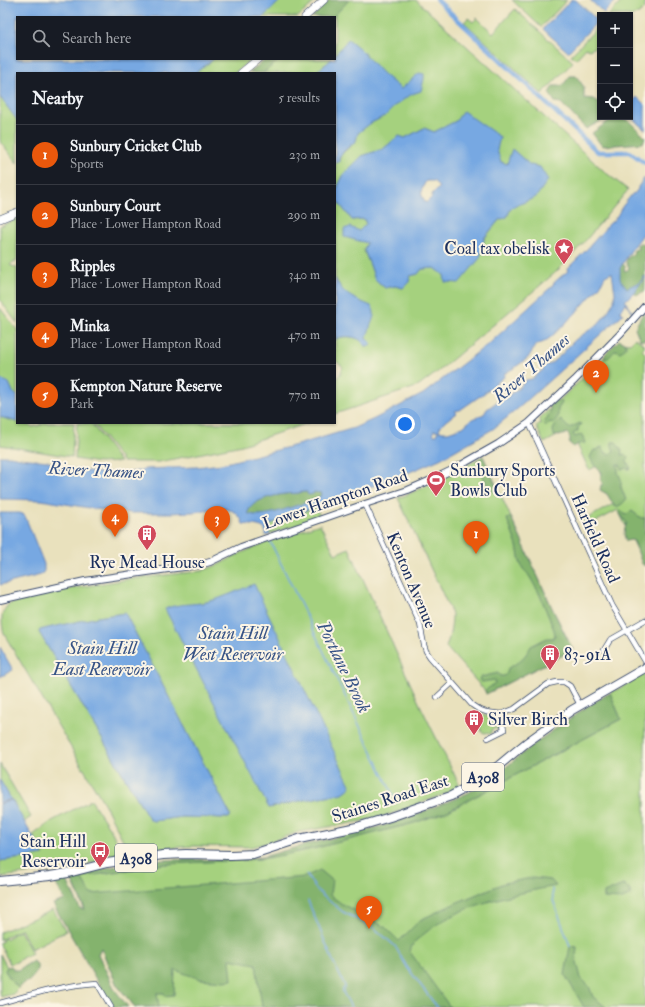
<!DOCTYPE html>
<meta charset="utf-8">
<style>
:root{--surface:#171b24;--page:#242831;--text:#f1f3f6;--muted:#9ea1a6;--line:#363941;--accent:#ea580c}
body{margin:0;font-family:"IM FELL Double Pica",serif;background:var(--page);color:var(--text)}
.controls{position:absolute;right:12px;top:12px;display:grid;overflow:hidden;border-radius:0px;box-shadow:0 1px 3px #0004}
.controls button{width:36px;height:36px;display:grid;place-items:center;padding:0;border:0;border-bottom:1px solid var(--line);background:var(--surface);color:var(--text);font:20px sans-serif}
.you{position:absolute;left:405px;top:424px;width:14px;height:14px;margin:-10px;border:3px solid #fff;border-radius:50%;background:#1a73e8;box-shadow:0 0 0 6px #1a73e833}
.badge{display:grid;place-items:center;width:26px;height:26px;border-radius:50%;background:var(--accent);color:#fff;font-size:13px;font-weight:700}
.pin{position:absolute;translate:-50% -33px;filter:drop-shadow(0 1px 2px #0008)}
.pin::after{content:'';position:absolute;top:21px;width:14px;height:12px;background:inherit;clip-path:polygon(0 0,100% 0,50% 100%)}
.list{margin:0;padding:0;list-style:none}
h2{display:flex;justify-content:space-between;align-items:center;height:52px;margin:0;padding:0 16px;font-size:17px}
h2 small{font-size:13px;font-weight:400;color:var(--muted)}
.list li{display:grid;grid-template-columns:26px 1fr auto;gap:12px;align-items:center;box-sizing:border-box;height:60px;padding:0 16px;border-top:1px solid var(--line)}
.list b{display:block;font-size:15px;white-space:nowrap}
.list p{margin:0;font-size:13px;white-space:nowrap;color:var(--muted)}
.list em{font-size:13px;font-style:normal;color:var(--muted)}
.icon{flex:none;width:22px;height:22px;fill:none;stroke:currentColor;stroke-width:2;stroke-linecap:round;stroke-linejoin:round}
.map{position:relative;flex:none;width:645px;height:1007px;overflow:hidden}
.search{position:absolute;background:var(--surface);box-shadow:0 1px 3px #0004;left:16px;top:16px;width:320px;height:44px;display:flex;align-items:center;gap:10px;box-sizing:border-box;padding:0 14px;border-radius:0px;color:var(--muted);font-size:15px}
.panel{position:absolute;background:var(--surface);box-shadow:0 1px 3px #0004;left:16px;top:72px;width:320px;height:352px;border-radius:0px}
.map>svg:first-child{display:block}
</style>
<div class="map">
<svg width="645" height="1007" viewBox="0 0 645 1007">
<rect width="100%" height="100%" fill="#fcf5e5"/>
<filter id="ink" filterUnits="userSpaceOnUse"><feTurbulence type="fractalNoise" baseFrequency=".025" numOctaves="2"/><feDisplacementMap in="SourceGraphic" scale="8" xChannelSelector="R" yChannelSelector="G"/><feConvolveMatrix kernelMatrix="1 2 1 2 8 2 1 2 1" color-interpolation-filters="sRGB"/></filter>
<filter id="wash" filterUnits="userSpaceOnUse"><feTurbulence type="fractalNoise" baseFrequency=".012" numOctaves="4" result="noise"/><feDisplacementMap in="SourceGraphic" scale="16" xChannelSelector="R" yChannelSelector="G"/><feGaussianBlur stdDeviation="0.9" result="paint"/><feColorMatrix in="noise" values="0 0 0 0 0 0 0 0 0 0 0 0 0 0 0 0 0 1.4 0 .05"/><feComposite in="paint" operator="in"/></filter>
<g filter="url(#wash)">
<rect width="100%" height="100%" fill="#e9e1bd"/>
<path fill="#a5d17e" stroke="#60806e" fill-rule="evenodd" d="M281,0H317L298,17H263Z
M349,0H416L605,172L628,190L586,240L556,272L440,370L419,386L335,414V378C341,377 340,372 343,367L335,360V340C340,335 355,336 361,340C362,341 364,345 365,346L369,329L349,296L344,293L335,278V198L352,220L364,219L366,224L359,231L367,243L364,251L370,265L375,279L385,288L395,286L403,288L409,282L410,276L418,274L422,269L435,268L444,275L480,258L484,239L499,220L507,217L511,208L536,197L540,167L530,165L513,150L507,164L501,162L497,150L456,121L434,132L424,128L405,138L399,136L383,149L362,156L344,174L335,192V163L339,162C340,152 349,149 355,142C357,139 356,136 358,133C362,126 378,120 385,116L335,59V17H332Z
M512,0H567L541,27Z
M623,0H645V8L639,14L632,15L630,18V15H609Z
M515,9L573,62L542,94L464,22L468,18L473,22L477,18L493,33Z
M600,25V45L589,50L586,48L576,59L571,55Z
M214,59H251L235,73H195Z
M280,59H332L315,73H263Z
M0,97L17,120V163L0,141Z
M17,219V258L16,262H13L10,265L17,268V323L0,300V226Z
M0,308L17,330V396L13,392L9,383L0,379Z
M635,338L645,345L642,350L645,353V566L618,510L584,528L581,522L615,503L597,466L589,470L570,429L544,443L536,426L541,423L539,421L542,416L594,368L619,342L630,343Z
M0,417L17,422V423H21L33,427L41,425L40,423L42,425L44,423H74L72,457L0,445Z
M77,423H91L120,462L99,463L75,459Z
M93,423H308L242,445L159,462H123Z
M483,456L553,610L573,650L486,694L485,691L446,647C450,636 452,626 452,614L398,498C428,487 456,472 483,456Z
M316,507L320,517L270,534L267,530V525Z
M320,524L335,554L349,548L420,705L461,788L405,809L375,819L299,832L266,843L251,847L192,846L129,852L105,805L4,634C1,621 0,613 9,604L74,588L130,579L202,571L220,564L239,554L265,543ZM254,585L343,793L304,800L269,808L168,608L207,602L218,599ZM125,613L230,814V817L228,818L182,817L154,821L145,812L39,632L40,630L48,628L98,617Z
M645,673V1007H135L117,985L70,876L76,877H81L164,864L262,859L278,856L312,849L414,823L448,811L621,719L610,693L626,685Z
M478,715L498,717L500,729L498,730L496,728L491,730V733L489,734L482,732L475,717Z
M0,764L31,817L24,822L0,780Z
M91,800L112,832L124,857L79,865L66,869L62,864L57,867V870L0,877V861L44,855L33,835L52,821Z
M53,910L66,931L31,949L21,929L0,940V932Z
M20,931L32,953L25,957V956L15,963L14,962L10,964L0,945V942L3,941L2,940L5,938L6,939L13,935V934Z
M0,954L7,967L5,971L18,988H19L13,994L1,997L0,992Z"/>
<path fill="#84b36d" stroke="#507166" d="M329,0H349L333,17H312Z
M266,59H280L263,73H249Z
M570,76H576L584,87V98L594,99L600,103V117H608L586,129L561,103L555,102L549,93L553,86H562Z
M613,118L628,120L645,137L643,143L602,146L592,133Z
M640,243L645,244V249L643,251L645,252V291L636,295L633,292L627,293L617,279L619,262L622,263L625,266L624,271L628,270L629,267L626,263C627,259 628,256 633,255L634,250L638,249L637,245Z
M645,312V340H640L635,328L643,313Z
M619,340L621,341L622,342H624L626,343C627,348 624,350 620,352L616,350C611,353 612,357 605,359L604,357L606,353Z
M556,400L561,401L562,403L558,409V417L554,423L550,422L548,425L546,426L544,424L545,421L550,413V405Z
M561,420L569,428L580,423L581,425L578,427V431L573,434L575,437L582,434L585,443C582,443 576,444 574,447L569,443C571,439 570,436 567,433L563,435L554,436L553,430L556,424Z
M612,442H616L622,451L621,455L624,454L628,457L627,462L631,468L628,469L626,468L621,470L620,465L617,464L618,469V473L621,479V487L626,500L622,504L617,507L614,506L607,494L600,490L601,485L603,484C600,480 601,476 601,472L594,465L590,457L594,450H598L599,448L602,447L606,453L610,454L614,451L612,446Z
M483,456L498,490L490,492L476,460Z
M303,492H319L321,493V495L316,499L311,501C296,506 264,519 249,514L248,512C252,499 272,496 284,494C291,493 296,494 303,492Z
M620,509L625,515L632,511L641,518H645V566L642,564L634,541L631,540L626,541C623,534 624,530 627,523L618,511Z
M511,517L553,610L573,650L486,694L485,691L495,683V680L482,682L480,681L479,679L481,677L498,673L500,676H504L507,673L508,668C519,663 526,656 531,646L547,638H553L555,635L554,630L539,593L528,574L523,569L520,562L517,546L507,519Z
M610,693L621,719L448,811L414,823L312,849L278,856L246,860L164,864L81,877L91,894L305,877L320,870L332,880L330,895L342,904L385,927L399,941L420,920L458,902L504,883L532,878L551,880L556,886C513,894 458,905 424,934C417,940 412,942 410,952L450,1007H262L256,964L230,959L232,980L224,981L200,979L175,970L174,995L165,996L164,993H157L159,1007H135L117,985L101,948L98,954L115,990L128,1007H112L53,904L65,900L53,879L66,878L80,909H85L70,876L76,877H81L86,872L134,863L163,860L240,859L262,857L301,846L386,825L412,816L447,802L468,793L501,771L538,741L588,706Z
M623,885L628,888L632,895L622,899L604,898V893Z
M570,946L577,947L576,958L581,978L589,986L593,997L606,1007H584L565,975Z
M33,961L37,964C38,972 34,976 28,982H25L18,988L10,979L5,970L7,967L11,966L14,970H18Z"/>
<path fill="#77a8e2" stroke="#496ca0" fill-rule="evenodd" d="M0,0H281L263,17H17V59H214L195,73H17V120L0,97Z
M571,0H576L598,21L568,52L543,29Z
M590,0H617L604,13Z
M348,39L360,49L382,73L401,89L419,73L424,74V79L421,91L412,94L403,100L396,105L385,116L371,123L358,133L356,141L345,150L339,157V162L335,163V73H315L332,59H335V55Z
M637,97L645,105V130L630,116V104Z
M463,111L500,137L497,150L501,162L507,164L512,149L530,165L540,167L548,180L536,197L511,208L507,217L499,220L484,238L480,258L459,283L445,282L444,275L435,268L422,269L418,274L410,276L409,282L403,288L395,286L385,288L375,279L370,265L364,250L367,243L344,237V229L350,227L359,231L366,224L364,219L352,220L335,198V192L344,174L362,156L383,149L399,136L405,138L424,128L434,132L456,121ZM426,181H434L439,188L432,194V197L426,203C419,193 421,190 426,181Z
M645,177V232L632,249L620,268V279L627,288L633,285L639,283L645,276V278L633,293L625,301L634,313L633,314L629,307L625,303L620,311L623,314L521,406L493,429L440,459L389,481L350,493L268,525L267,530L270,534L266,536C266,535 265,529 264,529C262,525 248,525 243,524L241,519L236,513L233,511L226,509H213L193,512L170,513H131L102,510L41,500L0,499V456H10L20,458L48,461L56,466L101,473L132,472L146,469L196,467L222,464L297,445L354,428L374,419L423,394L491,342L551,287C555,280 562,276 568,271L567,270L569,267L587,249L610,223C617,219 618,213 622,207C625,203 629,198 633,193L634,194L638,189V187ZM611,273H612L615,293L614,301L607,313L598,324L575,340L568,347L562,354L549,365H546L543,368L544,369L532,379L526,380L519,388L509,395L507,398L501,399L487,409L484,414L472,419L463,427L448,432H443L440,431L438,432L437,435H434L433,432L434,430L438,431L440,430L439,429L442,424L456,413L455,411L460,410L483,394L504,377L505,373L514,368L528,358L536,345L544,342L551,337L568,321V320L573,316L600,286L605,276ZM303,492H307L308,495L313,494L314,492L321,493V495C315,502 304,503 295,506C283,510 262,518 249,514L248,512C252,500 272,496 284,494C291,493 296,494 303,492Z
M335,278C344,296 353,298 371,306C377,313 373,319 370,327C369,331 368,334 366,337C367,340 371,341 371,344L370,346C362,347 365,343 360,340C354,336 340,335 335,340Z
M0,379L9,383L13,392L17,396V422L0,417Z
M0,513H20L25,516L44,564V571L41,575L0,585Z
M254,584L351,787L343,793L304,800L269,808L165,609C177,603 194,605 207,602C223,598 239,590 254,584Z
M125,613L230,814V817L228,818L182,817L154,821L150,820L39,632L40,630L48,628L98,617Z
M0,647L13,670L0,677Z
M0,780L11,799L0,803Z
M12,800L43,855L0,861V804Z"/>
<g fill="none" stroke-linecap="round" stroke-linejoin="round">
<path stroke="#77a8e2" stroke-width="1.5" d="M270,541L397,803
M306,874L316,889L323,896L343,912L373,927L395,946L407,967L437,1007
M552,889L553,900L570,946
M308,901L333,961L345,986V988L343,989V992L351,1007"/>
<path stroke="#77a8e2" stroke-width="4.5" d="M437,0L598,152H630L645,163"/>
</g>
</g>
<g filter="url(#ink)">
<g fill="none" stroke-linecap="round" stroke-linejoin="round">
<defs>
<path id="street" d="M529,423L612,605L645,661
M365,504L420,624L424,645L426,651L430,657L472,705L478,709L486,712L501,714L514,709L548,684L557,682H564L570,686L580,705
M604,650L610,640L645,620
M437,697L452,683
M488,738L504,730L503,725L501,714
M0,1003C32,994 64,985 97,983L111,1007"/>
<path id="secondary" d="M0,600L85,581L168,569L192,566L203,564L210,562L241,547L365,504L408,490L431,480L454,469L498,444L529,423L575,380L620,334L645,306"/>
<path id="primary" d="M305,17L324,0
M241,73L258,59
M0,219L17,212"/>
<path id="highway" d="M0,881L50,876L68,873L107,863L163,855L186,854L231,855L253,854L299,839L357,827L390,817L451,796L473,784L498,766L526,743L572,710L645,668"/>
</defs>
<use href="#street" stroke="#3a4a6c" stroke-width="6"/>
<use href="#secondary" stroke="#3a4a6c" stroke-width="8"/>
<use href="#primary" stroke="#3a4a6c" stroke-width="8"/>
<use href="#highway" stroke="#3a4a6c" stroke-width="10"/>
<use href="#street" stroke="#fff" stroke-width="4.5"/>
<use href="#secondary" stroke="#fff" stroke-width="6"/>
<use href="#primary" stroke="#fff" stroke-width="7"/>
<use href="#highway" stroke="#fff" stroke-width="8"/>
</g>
</g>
<defs>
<symbol id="sight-pin" viewBox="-11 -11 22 30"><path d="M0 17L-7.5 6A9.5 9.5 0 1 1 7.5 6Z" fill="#d1495b" stroke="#fcf5e5"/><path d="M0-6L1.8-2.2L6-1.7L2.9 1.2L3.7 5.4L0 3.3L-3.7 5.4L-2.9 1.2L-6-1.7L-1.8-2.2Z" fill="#fff"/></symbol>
<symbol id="stadium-pin" viewBox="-11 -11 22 30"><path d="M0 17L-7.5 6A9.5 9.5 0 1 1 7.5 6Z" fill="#d1495b" stroke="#fcf5e5"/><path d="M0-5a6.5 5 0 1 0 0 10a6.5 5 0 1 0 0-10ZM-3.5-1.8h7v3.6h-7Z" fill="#fff"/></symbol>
<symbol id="building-pin" viewBox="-11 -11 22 30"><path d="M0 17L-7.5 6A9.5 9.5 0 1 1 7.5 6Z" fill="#d1495b" stroke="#fcf5e5"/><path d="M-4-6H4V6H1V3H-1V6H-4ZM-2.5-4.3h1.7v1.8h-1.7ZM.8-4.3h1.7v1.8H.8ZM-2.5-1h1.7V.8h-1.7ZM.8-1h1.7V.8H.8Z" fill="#fff"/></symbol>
<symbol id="bus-pin" viewBox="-11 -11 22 30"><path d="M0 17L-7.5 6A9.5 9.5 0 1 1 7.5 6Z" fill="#d1495b" stroke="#fcf5e5"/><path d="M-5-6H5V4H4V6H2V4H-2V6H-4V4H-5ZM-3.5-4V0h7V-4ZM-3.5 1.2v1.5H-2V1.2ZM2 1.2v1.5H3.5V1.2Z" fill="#fff"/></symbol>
</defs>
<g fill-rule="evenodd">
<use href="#sight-pin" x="553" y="237" width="22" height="30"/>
<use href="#stadium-pin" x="425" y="469" width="22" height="30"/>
<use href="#building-pin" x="136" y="523" width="22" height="30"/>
<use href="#building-pin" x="539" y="643" width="22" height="30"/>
<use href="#building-pin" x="463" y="708" width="22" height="30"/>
<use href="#bus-pin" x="89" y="840" width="22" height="30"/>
</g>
<g text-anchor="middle" stroke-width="4" stroke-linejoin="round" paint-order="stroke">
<g fill="#fcf5e5" stroke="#5e6a86" stroke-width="1">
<rect x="462" y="763" width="42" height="28" rx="3"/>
<rect x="115" y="844" width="42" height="28" rx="3"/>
</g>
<g font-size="16" font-weight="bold" fill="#1b2f5e">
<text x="483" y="783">A308</text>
<text x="136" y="864">A308</text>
</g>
<g font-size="17" fill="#1b2f5e" stroke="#fcf5e5" text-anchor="start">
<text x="550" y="254" text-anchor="end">Coal tax obelisk</text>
<text x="450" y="476">Sunbury Sports<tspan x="450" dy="20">Bowls Club</tspan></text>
<text x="147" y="568" text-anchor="middle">Rye Mead House</text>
<text x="564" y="660">83-91A</text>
<text x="488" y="725">Silver Birch</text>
<text x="86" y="847" text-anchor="end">Stain Hill<tspan x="86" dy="20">Reservoir</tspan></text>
</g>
<g font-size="17" fill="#1b2f5e" stroke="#fcf5e5">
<text transform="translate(335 499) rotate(-19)" y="6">Lower Hampton Road</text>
<text transform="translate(596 538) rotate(66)" y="6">Harfield Road</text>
<text transform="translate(412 580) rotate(67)" y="6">Kenton Avenue</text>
<text transform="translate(390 798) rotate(-18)" y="6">Staines Road East</text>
</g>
<g font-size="18" font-style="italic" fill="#375386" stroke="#fcf5e5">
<text transform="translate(531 368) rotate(-41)" y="6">River Thames</text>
<text transform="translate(96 470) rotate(3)" y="6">River Thames</text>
<text x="233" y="639">Stain Hill<tspan x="233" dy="21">West Reservoir</tspan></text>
<text x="102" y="654">Stain Hill<tspan x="102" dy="21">East Reservoir</tspan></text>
<text transform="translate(344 667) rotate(64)" y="6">Portlane Brook</text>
</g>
</g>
</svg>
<div class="controls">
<button>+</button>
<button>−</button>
<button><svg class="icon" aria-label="locate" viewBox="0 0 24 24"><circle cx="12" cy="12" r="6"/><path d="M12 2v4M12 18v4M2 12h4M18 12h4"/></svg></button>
</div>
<div class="you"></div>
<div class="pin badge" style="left:476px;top:554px">1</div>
<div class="pin badge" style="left:596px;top:393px">2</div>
<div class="pin badge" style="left:217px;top:539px">3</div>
<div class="pin badge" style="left:115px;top:537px">4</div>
<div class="pin badge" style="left:369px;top:929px">5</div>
<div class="search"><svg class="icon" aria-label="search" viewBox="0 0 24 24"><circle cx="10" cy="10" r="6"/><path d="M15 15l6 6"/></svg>Search here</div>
<section class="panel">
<h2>Nearby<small>5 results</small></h2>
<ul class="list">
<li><span class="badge">1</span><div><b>Sunbury Cricket Club</b><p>Sports</p></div><em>230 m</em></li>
<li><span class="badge">2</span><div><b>Sunbury Court</b><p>Place · Lower Hampton Road</p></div><em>290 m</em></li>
<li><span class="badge">3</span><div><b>Ripples</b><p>Place · Lower Hampton Road</p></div><em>340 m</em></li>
<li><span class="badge">4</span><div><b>Minka</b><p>Place · Lower Hampton Road</p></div><em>470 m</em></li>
<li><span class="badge">5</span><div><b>Kempton Nature Reserve</b><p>Park</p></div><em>770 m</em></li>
</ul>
</section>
</div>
